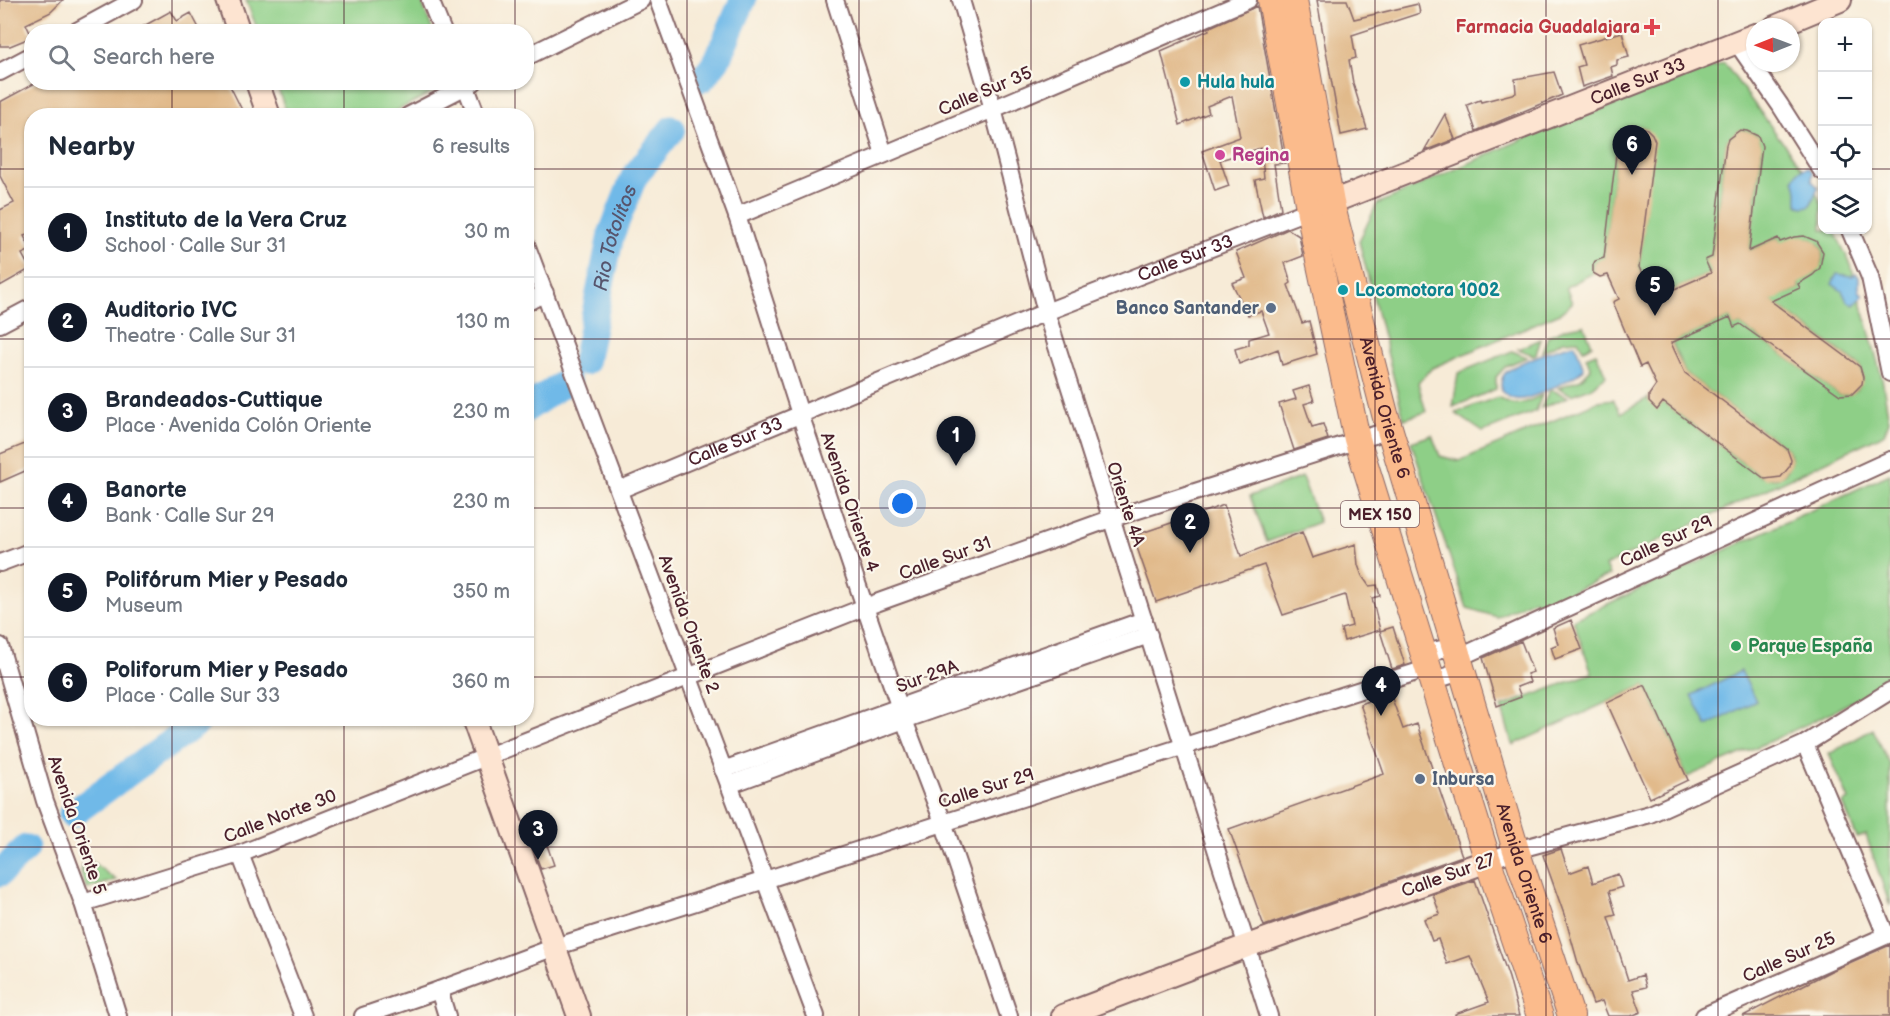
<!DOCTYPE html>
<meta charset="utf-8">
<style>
:root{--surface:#fff;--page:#f6f6f7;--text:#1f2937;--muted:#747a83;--line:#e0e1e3;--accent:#111827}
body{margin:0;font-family:"Balsamiq Sans",sans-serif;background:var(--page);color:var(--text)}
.controls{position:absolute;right:18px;top:18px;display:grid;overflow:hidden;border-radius:12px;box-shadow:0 2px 4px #0004}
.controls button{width:54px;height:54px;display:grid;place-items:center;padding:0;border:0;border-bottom:2px solid var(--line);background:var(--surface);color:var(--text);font:30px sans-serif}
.compass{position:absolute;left:1746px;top:18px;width:54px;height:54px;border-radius:50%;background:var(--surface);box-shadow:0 2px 4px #0004;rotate:269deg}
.you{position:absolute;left:903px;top:504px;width:21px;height:21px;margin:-15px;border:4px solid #fff;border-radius:50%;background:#1a73e8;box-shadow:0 0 0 9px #1a73e833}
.badge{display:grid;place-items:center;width:39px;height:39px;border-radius:50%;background:var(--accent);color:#fff;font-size:20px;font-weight:700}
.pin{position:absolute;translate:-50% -50px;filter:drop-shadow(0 2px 3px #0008)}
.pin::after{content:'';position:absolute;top:32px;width:21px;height:18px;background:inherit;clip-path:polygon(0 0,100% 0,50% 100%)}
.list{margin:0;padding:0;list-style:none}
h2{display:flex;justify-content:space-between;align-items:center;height:78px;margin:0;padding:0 24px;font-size:26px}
h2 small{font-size:20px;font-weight:400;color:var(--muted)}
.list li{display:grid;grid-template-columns:39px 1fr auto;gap:18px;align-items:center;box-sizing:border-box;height:90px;padding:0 24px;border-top:2px solid var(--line)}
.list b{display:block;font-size:22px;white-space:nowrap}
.list p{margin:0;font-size:20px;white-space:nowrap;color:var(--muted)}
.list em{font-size:20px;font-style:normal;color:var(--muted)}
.icon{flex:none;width:33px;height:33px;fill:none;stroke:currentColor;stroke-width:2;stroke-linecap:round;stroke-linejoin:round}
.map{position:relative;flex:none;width:1890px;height:1016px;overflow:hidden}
.search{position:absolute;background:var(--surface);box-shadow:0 2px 4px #0004;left:24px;top:24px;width:510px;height:66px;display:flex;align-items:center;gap:15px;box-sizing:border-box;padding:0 21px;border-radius:24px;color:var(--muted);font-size:22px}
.panel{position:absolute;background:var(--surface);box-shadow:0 2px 4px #0004;left:24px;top:108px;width:510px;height:618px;border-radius:24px}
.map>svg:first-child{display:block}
</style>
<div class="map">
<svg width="1890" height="1016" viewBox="0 0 1890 1016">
<rect width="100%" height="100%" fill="#fbf7ec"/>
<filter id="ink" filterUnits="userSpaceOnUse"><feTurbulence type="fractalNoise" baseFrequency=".0167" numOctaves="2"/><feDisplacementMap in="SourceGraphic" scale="12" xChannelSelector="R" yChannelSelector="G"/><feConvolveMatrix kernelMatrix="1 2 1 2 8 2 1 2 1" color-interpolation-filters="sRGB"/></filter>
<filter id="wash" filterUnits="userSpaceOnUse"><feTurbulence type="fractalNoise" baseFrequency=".008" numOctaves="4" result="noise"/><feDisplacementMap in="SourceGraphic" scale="24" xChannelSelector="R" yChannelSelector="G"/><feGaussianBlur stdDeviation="1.35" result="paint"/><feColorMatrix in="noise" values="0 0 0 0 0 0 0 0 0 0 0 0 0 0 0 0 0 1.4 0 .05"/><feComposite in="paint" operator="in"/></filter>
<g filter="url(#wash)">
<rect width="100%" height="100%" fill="#f7ebd7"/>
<path fill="#8ecf87" stroke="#6c7759" stroke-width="1.5" d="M246,0H421L433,31H258Z
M1724,63L1809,178L1822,205V230H1834L1851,265L1882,378L1889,421L1884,434L1605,566L1609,575L1538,607L1534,599L1497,617L1467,608L1411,442L1432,435L1440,456L1459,461L1599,401L1613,399L1621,413L1648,398L1649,402L1660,405L1663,402L1762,477L1775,479C1788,474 1795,463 1787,449L1685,373L1672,342L1730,317L1734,326L1740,324L1840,395C1858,396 1867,382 1860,366L1770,300L1800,288L1798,283C1814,275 1822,270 1823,252C1814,232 1797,236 1780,243L1778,238L1749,251L1762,149L1758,136L1747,131L1740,130L1728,139L1726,145L1712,257L1706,260L1711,273L1653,299L1639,267L1646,205L1647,129L1642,127L1630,126L1618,139L1604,260L1595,261L1593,265V273L1566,287L1572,303L1560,313L1432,368L1418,383L1426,412L1404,419L1359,241L1377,204L1532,135Z
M276,83V82L451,83L388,115H287Z
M1584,325L1592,345L1583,349L1578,340L1563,341L1542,352L1548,336L1566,328Z
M1541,339L1536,354L1533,355L1518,349Z
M1512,351L1527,357L1506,366L1496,377V389L1453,407L1458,373Z
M1596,353L1606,376L1590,388L1572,395L1558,388L1581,379L1591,369L1586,357Z
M1552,390L1568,397L1541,408L1549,392Z
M1542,395L1536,411L1483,432L1455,413L1498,397C1517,409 1524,403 1542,395Z
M1890,474V680C1826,719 1756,747 1687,777L1645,685L1513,745L1501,707L1592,673L1573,620Z
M1302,477L1319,522L1267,542L1250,496Z
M1873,729L1890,765V906L1866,835L1857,838L1843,803L1849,800L1829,754Z
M87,858L116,880L87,889C82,878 77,867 87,858Z"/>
<path fill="#70b9e8" stroke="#5d6c8a" stroke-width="1.5" d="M1808,167L1813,172L1812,181L1818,187C1818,188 1811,204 1810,206L1803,207C1795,205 1797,200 1797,193C1797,188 1795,183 1794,179L1798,171Z
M1837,274L1852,276L1856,274L1859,277V290L1863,296L1854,305L1847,301L1842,291L1832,284Z
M1575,344L1584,369C1574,379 1537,396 1523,399C1513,401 1507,396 1501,391C1501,382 1501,375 1509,370C1519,362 1562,346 1575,344Z
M1741,671L1756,701L1707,726L1692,695Z"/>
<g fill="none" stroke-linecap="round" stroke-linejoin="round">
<g stroke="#70b9e8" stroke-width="27">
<path d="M702,79L717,60L743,0"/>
<path id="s1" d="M585,362L611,235L634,177L672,129"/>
<path d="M526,409L567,381"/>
<path d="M72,814L197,723L199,718"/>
<path d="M0,873L26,848"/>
</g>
</g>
<g id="blocks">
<path fill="#e1ba8b" d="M0,0H63L51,12L26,24L32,37L10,46H0Z
M1317,0H1347L1354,19L1418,4L1420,13L1352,35L1356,58L1349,60L1353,83L1367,129L1341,135Z
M1257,6L1285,163L1274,164L1281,209L1263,217L1255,180L1264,178L1261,148L1220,160L1229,186L1215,191L1202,151L1240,137L1232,96L1207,106L1209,113L1180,125L1161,51L1209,30L1208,28Z
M171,11L177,21L191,13L201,32H133Z
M1622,32L1629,57L1617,60V65L1611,67L1613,76L1582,87L1577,67L1584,65L1578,45Z
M1554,72L1562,95L1476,131L1467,105L1480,100L1481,102L1516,93L1515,79Z
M37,82H228L245,116H32V233L24,236L31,250L22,254L30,269L0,286V210L14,203L0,176V102Z
M1445,114L1455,139L1424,151Z
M1630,126L1642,127L1647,129L1652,134L1655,141L1639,267L1652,297L1663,294L1711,273L1705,260L1712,257L1726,145L1728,139L1740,130L1747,131L1758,136L1762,146L1749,251L1778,238L1780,242L1794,237L1804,236L1816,241L1823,252L1820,268L1813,275L1798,284L1800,288L1771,301L1860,367L1863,377L1862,384L1852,394L1840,395L1740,324L1734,327L1730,317L1671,343L1685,373L1787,449L1791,460L1790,466L1781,477L1765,479L1663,402L1657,410L1649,402V395L1656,385L1646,364L1640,367L1613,302L1619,299L1608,275L1600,277L1593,273V265L1595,261L1604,258L1618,137Z
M1288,229L1299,236L1303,256L1285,263L1291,283L1288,285L1302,323L1309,321L1317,354L1282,365L1278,349L1239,364L1235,349L1249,345V339L1269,333L1261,311L1248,315L1232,283L1246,278L1236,252Z
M1309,386L1314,401L1304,404L1312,427L1323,424L1328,439L1294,450L1279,404L1296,399L1293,391Z
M32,441V468L0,482V454Z
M1224,505L1241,556L1302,532L1312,558L1356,544L1358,565L1362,576L1369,586L1377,585L1380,596L1372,598L1380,630L1344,641L1341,629L1352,626L1345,595L1283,615L1264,565L1156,602L1133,536Z
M1571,620L1582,649L1555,659L1551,647L1558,644L1553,628Z
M1393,627L1405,665L1392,669L1380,631Z
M1521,641L1533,672L1527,674L1530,682L1517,687L1521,697L1497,706L1483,658Z
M1645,685L1688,780L1650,798L1607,703Z
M1390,693L1403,729L1417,724L1462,856L1264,926L1229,829L1384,774L1360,704Z
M547,845L554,865L541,869L534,851Z
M1561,849L1569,873L1588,866L1593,883L1618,874L1622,887L1609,891L1616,915L1608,917L1628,980L1643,975L1646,987L1633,990L1641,1012L1631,1016H1608L1602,1001L1593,1004L1578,963L1565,917L1543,855Z
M1475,880L1509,978L1519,1016H1455V1014L1489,1002L1470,956L1447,964L1438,939L1432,941L1424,919L1440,914L1433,895Z
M1890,945V1016H1743L1831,971Z"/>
</g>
</g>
<g filter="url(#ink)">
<use href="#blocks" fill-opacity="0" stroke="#876667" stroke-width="1.5"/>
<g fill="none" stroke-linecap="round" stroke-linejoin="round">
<defs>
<g id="street">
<path d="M430,0L443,32"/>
<path d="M658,0L737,216L800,414L865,607L904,720L943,822L1009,1016"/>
<path d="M835,0L884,154"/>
<path d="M961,0L993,109L1046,312L1269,1016"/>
<path d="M75,32L134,0"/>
<path d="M1737,43L1780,105L1822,171"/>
<path d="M526,57L641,0"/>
<path d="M0,72L32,55"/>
<path d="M464,82L477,116"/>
<path d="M408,116L474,82"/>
<path d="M737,216L993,109L1248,0"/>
<path d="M1850,230L1870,277L1890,373"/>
<path d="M526,244L816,1016"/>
<path d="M526,303L545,293"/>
<path d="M0,324L32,307"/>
<path id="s2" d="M619,490L1046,312L1309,210"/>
<path d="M0,563L32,551"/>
<path d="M0,646L45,801L83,903L118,1016"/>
<circle cx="1443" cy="663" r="14"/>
<path d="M1458,658L1890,460"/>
<path d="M1805,744L1886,935"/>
<path d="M723,770L1144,620"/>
<path d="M729,785L904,720L1149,635"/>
<path d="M240,854L303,1016"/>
<path d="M1488,861L1516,850L1650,814L1805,744L1890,691"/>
<path d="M83,903L240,854L865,607L1110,519L1390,430"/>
<path d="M439,990L447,1016"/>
<path d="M363,1016L439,990L555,947L1429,668"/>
<path d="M1704,1016L1890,934"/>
</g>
<g id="secondary">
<path d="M228,0L239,32"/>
<path d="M1775,27L1840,0"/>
<path d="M257,82L269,116"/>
<path id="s3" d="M1314,209L1755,35"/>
<path d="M473,718L579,1016"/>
<path d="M1063,1016L1247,946L1488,861"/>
</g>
<g id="primary">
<path d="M1271,0L1315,241L1357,439L1488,861L1540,1016"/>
<path id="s4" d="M1294,0L1331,203L1385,414L1516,850L1571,1016"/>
</g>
</defs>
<use href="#street" stroke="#876667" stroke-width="20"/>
<use href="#secondary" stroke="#876667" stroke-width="26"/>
<use href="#primary" stroke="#876667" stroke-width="28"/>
<use href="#street" stroke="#fff" stroke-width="16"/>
<use href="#secondary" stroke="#fde4d1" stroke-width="22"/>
<use href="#primary" stroke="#fbbb8c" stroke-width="26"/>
</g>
</g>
<path fill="none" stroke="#4a1f2b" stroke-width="1.5" stroke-opacity="0.55" d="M172,0V32M344,0V32M515,0V32M687,0V1016M859,0V1016M1031,0V1016M1203,0V1016M1375,0V1016M1546,0V1016M1718,0V1016M172,82V116M344,82V116M515,82V116M0,169H32M526,169H1822M1868,169H1890M0,339H32M526,339H1890M0,508H32M526,508H1890M0,677H32M526,677H1890M172,718V1016M344,718V1016M515,718V1016M0,847H1890"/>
<path fill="#e0444e" stroke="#fbf7ec" stroke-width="2" d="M1649 18h6v6h6v6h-6v6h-6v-6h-6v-6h6z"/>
<g fill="#0f9aa8" stroke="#fbf7ec" stroke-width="2">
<circle cx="1185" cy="82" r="6"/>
<circle cx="1343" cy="290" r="6"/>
</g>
<circle fill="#d1479c" stroke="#fbf7ec" stroke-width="2" cx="1220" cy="155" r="6"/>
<g fill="#5c6f8a" stroke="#fbf7ec" stroke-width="2">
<circle cx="1271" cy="308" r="6"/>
<circle cx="1420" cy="779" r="6"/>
</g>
<circle fill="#2e9e5b" stroke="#fbf7ec" stroke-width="2" cx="1736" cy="646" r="6"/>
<g text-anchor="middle" stroke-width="4.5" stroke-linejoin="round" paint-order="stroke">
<rect fill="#fbf7ec" stroke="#7f6065" stroke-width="1.5" x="1341" y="501" width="78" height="26" rx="4.5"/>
<g font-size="16" font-weight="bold" fill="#4a1f2b">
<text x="1380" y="520">MEX 150</text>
</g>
<g font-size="18" font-weight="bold" fill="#be3a42" stroke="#fbf7ec" text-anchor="end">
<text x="1640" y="33">Farmacia Guadalajara</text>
</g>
<g font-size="18" font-weight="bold" fill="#0d838f" stroke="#fbf7ec" text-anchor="start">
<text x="1197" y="88">Hula hula</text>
<text x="1355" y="296">Locomotora 1002</text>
</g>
<g font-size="18" fill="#4a1f2b" stroke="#fbf7ec">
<text dy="6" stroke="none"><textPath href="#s3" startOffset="348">Calle Sur 33</textPath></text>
<text transform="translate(985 91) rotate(-23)" y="6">Calle Sur 35</text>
<text dy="6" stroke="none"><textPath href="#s2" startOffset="612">Calle Sur 33</textPath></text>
<text dy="6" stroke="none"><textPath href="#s4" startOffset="418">Avenida Oriente 6</textPath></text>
<text dy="6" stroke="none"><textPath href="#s2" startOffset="126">Calle Sur 33</textPath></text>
<text transform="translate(850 502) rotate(71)" y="6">Avenida Oriente 4</text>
<text transform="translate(1126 504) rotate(72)" y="6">Oriente 4A</text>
<text transform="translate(1666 541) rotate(-25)" y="6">Calle Sur 29</text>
<text transform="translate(945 558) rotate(-20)" y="6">Calle Sur 31</text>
<text transform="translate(689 624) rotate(70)" y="6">Avenida Oriente 2</text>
<text transform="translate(927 676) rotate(-20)" y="6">Sur 29A</text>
<text transform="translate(986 788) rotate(-17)" y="6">Calle Sur 29</text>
<text transform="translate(280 816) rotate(-21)" y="6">Calle Norte 30</text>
<text transform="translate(77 825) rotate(71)" y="6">Avenida Oriente 5</text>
<text dy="6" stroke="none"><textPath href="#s4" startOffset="904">Avenida Oriente 6</textPath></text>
<text transform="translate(1448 875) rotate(-20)" y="6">Calle Sur 27</text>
<text transform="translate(1789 957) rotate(-24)" y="6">Calle Sur 25</text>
</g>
<g font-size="18" font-weight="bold" fill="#b23c85" stroke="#fbf7ec" text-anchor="start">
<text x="1232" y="161">Regina</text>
</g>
<g font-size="18" font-weight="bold" fill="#4e5e75" stroke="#fbf7ec" text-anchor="end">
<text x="1259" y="314">Banco Santander</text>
<text x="1432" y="785" text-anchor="start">Inbursa</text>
</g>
<g font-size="18" font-weight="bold" fill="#27864d" stroke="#fbf7ec" text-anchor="start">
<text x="1748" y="652">Parque España</text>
</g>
<g font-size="20" font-style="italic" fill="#57556d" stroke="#fbf7ec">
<text dy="7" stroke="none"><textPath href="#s1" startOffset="128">Rio Totolitos</textPath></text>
</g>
</g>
</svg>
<div class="controls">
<button>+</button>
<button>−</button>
<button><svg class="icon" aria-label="locate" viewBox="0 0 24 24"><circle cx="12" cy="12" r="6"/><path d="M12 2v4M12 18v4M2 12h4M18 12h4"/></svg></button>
<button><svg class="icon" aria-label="layers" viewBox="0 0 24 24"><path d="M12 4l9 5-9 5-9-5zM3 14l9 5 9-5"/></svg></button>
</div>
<svg class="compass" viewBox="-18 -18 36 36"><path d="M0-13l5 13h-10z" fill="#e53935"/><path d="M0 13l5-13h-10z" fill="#747a83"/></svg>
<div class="you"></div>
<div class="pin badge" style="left:956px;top:466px">1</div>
<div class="pin badge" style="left:1190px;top:553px">2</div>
<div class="pin badge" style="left:538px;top:860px">3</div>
<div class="pin badge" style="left:1381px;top:716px">4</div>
<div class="pin badge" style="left:1655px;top:316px">5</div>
<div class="pin badge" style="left:1632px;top:175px">6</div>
<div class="search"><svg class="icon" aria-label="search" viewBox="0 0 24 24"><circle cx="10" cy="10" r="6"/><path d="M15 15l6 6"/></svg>Search here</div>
<section class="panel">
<h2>Nearby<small>6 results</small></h2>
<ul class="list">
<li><span class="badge">1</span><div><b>Instituto de la Vera Cruz</b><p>School · Calle Sur 31</p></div><em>30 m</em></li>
<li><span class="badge">2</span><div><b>Auditorio IVC</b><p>Theatre · Calle Sur 31</p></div><em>130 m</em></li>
<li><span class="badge">3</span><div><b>Brandeados-Cuttique</b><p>Place · Avenida Colón Oriente</p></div><em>230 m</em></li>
<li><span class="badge">4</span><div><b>Banorte</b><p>Bank · Calle Sur 29</p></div><em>230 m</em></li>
<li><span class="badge">5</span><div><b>Polifórum Mier y Pesado</b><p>Museum</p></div><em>350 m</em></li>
<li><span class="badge">6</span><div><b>Poliforum Mier y Pesado</b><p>Place · Calle Sur 33</p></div><em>360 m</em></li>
</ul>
</section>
</div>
